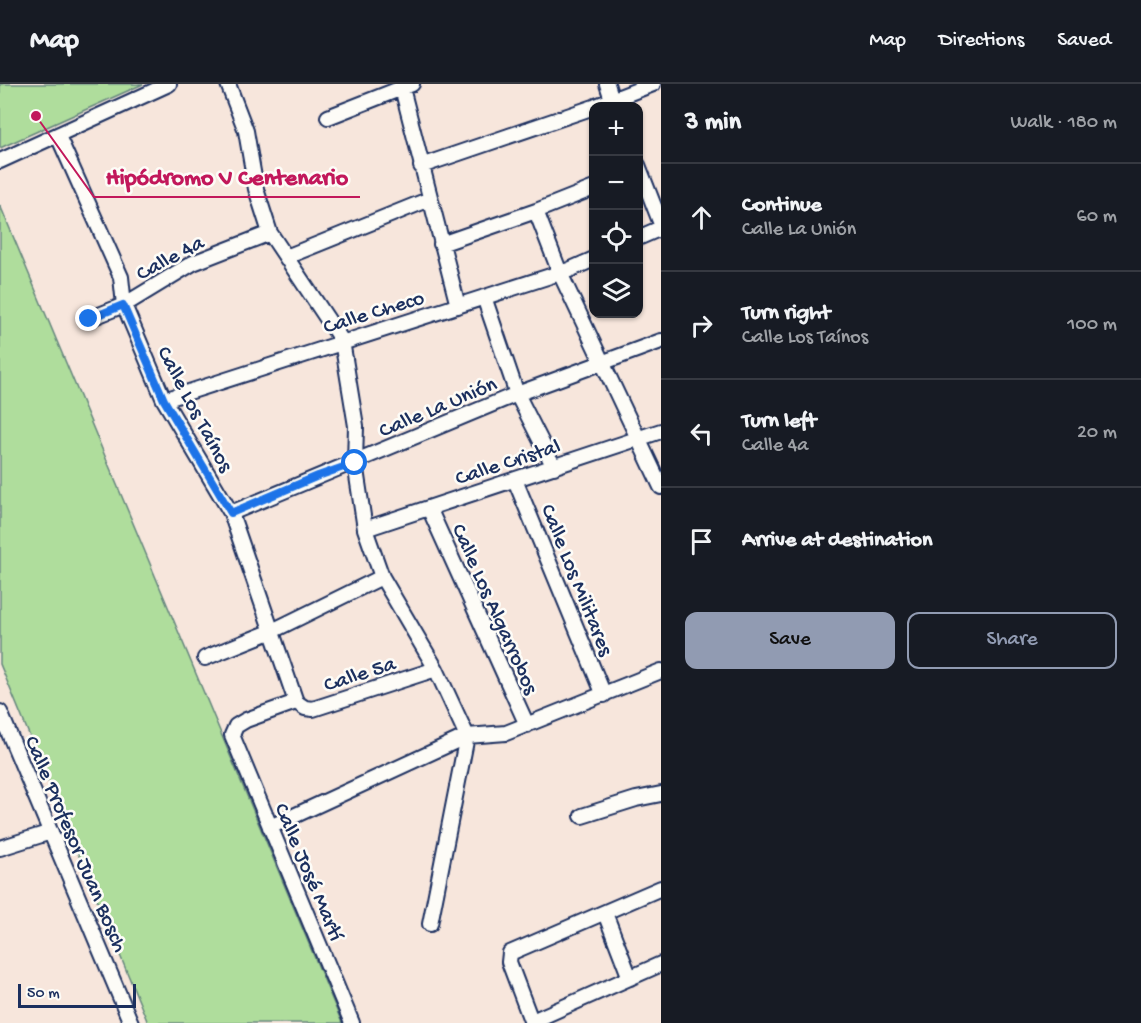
<!DOCTYPE html>
<meta charset="utf-8">
<style>
:root{--surface:#171b24;--page:#242831;--text:#f1f3f6;--muted:#9ea1a6;--line:#363941;--accent:#919bb2}
body{margin:0;font-family:"Gochi Hand",sans-serif;background:var(--page);color:var(--text)}
.controls{position:absolute;right:18px;top:18px;display:grid;overflow:hidden;border-radius:12px;box-shadow:0 2px 4px #0004}
.controls button{width:54px;height:54px;display:grid;place-items:center;padding:0;border:0;border-bottom:2px solid var(--line);background:var(--surface);color:var(--text);font:30px sans-serif}
.scale{position:absolute;left:18px;bottom:15px;width:118px;box-sizing:border-box;padding-left:6px;border:3px solid #1b2f5e;border-top:0;font-size:16px;line-height:21px;white-space:nowrap;color:#1b2f5e;-webkit-text-stroke:4px #fdfcf7;paint-order:stroke}
.stop{position:absolute;width:18px;height:18px;margin:-14px;border:4px solid #1a73e8;border-radius:50%;background:#fff}
.stop.end{background:#1a73e8;border-color:#fff;box-shadow:0 2px 6px #0008}
.list{margin:0;padding:0;list-style:none}
h2{display:flex;justify-content:space-between;align-items:center;height:78px;margin:0;padding:0 24px;font-size:26px}
h2 small{font-size:20px;font-weight:400;color:var(--muted)}
.list li{display:grid;grid-template-columns:39px 1fr auto;gap:18px;align-items:center;box-sizing:border-box;height:108px;padding:0 24px;border-top:2px solid var(--line)}
.list b{display:block;font-size:22px;white-space:nowrap}
.list p{margin:0;font-size:20px;white-space:nowrap;color:var(--muted)}
.list em{font-size:20px;font-style:normal;color:var(--muted)}
.actions{display:flex;gap:12px;padding:18px 24px}
.actions a{flex:1;padding:14px 0;border:2px solid var(--accent);border-radius:12px;text-align:center;font-size:21px;color:var(--accent)}
.actions .main{background:var(--accent);color:#111}
.icon{flex:none;width:33px;height:33px;fill:none;stroke:currentColor;stroke-width:2;stroke-linecap:round;stroke-linejoin:round}
.map{position:relative;flex:none;width:661px;height:939px;overflow:hidden}
header{display:flex;align-items:center;gap:36px;box-sizing:border-box;height:84px;padding:0 30px;background:var(--surface);border-bottom:2px solid var(--line)}
header strong{font-size:28px}
nav{display:flex;gap:33px;margin-inline-start:auto;font-size:21px}
main{display:flex}
aside{flex:1;background:var(--surface)}
.map>svg:first-child{display:block}
</style>
<header>
<strong>Map</strong>
<nav><a>Map</a><a>Directions</a><a>Saved</a></nav>
</header>
<main>
<div class="map">
<svg width="661" height="939" viewBox="0 0 661 939">
<rect width="100%" height="100%" fill="#f7e6dc"/>
<filter id="ink" filterUnits="userSpaceOnUse"><feTurbulence type="fractalNoise" baseFrequency=".0167" numOctaves="2"/><feDisplacementMap in="SourceGraphic" scale="12" xChannelSelector="R" yChannelSelector="G"/><feConvolveMatrix kernelMatrix="1 2 1 2 8 2 1 2 1" color-interpolation-filters="sRGB"/></filter>
<g filter="url(#ink)">
<path fill="#afdd9c" stroke="#65867d" stroke-width="1.5" d="M0,0H143L0,64Z
M0,121L342,939H148L0,580Z"/>
<g fill="none" stroke-linecap="round" stroke-linejoin="round">
<defs>
<path id="minor" d="M228,0L246,47L256,105L270,149L342,257L356,342L355,379L365,445L382,493L436,585L467,652L430,840
M401,0L458,222
M607,0L614,22
M596,22L653,0
M328,33L412,0
M58,52L121,193L124,221L164,316L231,429L296,618
M0,77L169,0
M638,81L661,140
M421,82L594,23
M536,127L560,189L661,403
M638,154L661,144
M441,160L536,127L594,104
M286,173L430,115
M484,213L517,310L554,383
M89,235L124,221L193,179L270,149
M164,316L569,186L594,175
M515,396L604,611
M429,424L527,641
M231,429L517,310L661,257
M365,445L661,347
M205,574L270,548L382,493
M296,618L246,636L236,642L232,651L352,939
M296,618L305,624L313,625L436,585
M0,628L131,939
M582,732L636,715L661,710
M270,743L467,652L506,649L661,587
M0,764L51,748
M605,829L630,894
M532,939L509,878L510,869L661,804
M534,939L537,935L661,880"/>
</defs>
<use href="#minor" stroke="#1b2f5e" stroke-width="18"/>
<use href="#minor" stroke="#fdfcf7" stroke-width="14"/>
</g>
</g>
<g fill="none" stroke-linecap="round" stroke-linejoin="round" filter="url(#ink)">
<path stroke="#1a73e8" stroke-width="8" d="M89,235L123,221L164,316L231,429L318,392L355,379"/>
</g>
<g text-anchor="middle" stroke-width="5" stroke-linejoin="round" paint-order="stroke">
<g font-size="22" fill="#1b2f5e" stroke="#fdfcf7">
<text transform="translate(169 172) rotate(-28)" y="8">Calle 4a</text>
<text transform="translate(373 226) rotate(-17)" y="8">Calle Checo</text>
<text transform="translate(437 321) rotate(-23)" y="8">Calle La Unión</text>
<text transform="translate(197 324) rotate(62)" y="8">Calle Los Taínos</text>
<text transform="translate(507 376) rotate(-18)" y="8">Calle Cristal</text>
<text transform="translate(579 495) rotate(68)" y="8">Calle Los Militares</text>
<text transform="translate(497 524) rotate(66)" y="8">Calle Los Algarrobos</text>
<text transform="translate(359 588) rotate(-18)" y="8">Calle 5a</text>
<text transform="translate(78 759) rotate(67)" y="8">Calle Profesor Juan Bosch</text>
<text transform="translate(311 787) rotate(67)" y="8">Calle José Martí</text>
</g>
</g>
<path fill="none" stroke="#c2185b" stroke-width="2" d="M36 32L94 113H360"/>
<circle fill="#c2185b" stroke="#fdfcf7" stroke-width="2" cx="36" cy="32" r="6"/>
<g font-size="24" text-anchor="middle" font-weight="bold" fill="#c2185b" stroke="#fdfcf7" stroke-width="5" stroke-linejoin="round" paint-order="stroke">
<text x="227" y="100">Hipódromo V Centenario</text>
</g>
</svg>
<div class="controls">
<button>+</button>
<button>−</button>
<button><svg class="icon" aria-label="locate" viewBox="0 0 24 24"><circle cx="12" cy="12" r="6"/><path d="M12 2v4M12 18v4M2 12h4M18 12h4"/></svg></button>
<button><svg class="icon" aria-label="layers" viewBox="0 0 24 24"><path d="M12 4l9 5-9 5-9-5zM3 14l9 5 9-5"/></svg></button>
</div>
<div class="scale">50 m</div>
<div class="stop" style="left:355px;top:379px"></div>
<div class="stop end" style="left:89px;top:235px"></div>
</div>
<aside>
<h2>3 min<small>Walk · 180 m</small></h2>
<ul class="list">
<li><svg class="icon" aria-label="ahead" viewBox="0 0 24 24"><path d="M12 20V5M6 11l6-6 6 6"/></svg><div><b>Continue</b><p>Calle La Unión</p></div><em>60 m</em></li>
<li><svg class="icon" aria-label="right" viewBox="0 0 24 24"><path d="M7 20v-9h11M14 6l5 5-5 5"/></svg><div><b>Turn right</b><p>Calle Los Taínos</p></div><em>100 m</em></li>
<li><svg class="icon" aria-label="left" viewBox="0 0 24 24"><path d="M17 20v-9H6M10 6l-5 5 5 5"/></svg><div><b>Turn left</b><p>Calle 4a</p></div><em>20 m</em></li>
<li><svg class="icon" aria-label="arrive" viewBox="0 0 24 24"><path d="M6 21V4h12l-3 4 3 4H6"/></svg><div><b>Arrive at destination</b></div></li>
</ul>
<div class="actions"><a class="main">Save</a><a>Share</a></div>
</aside>
</main>
